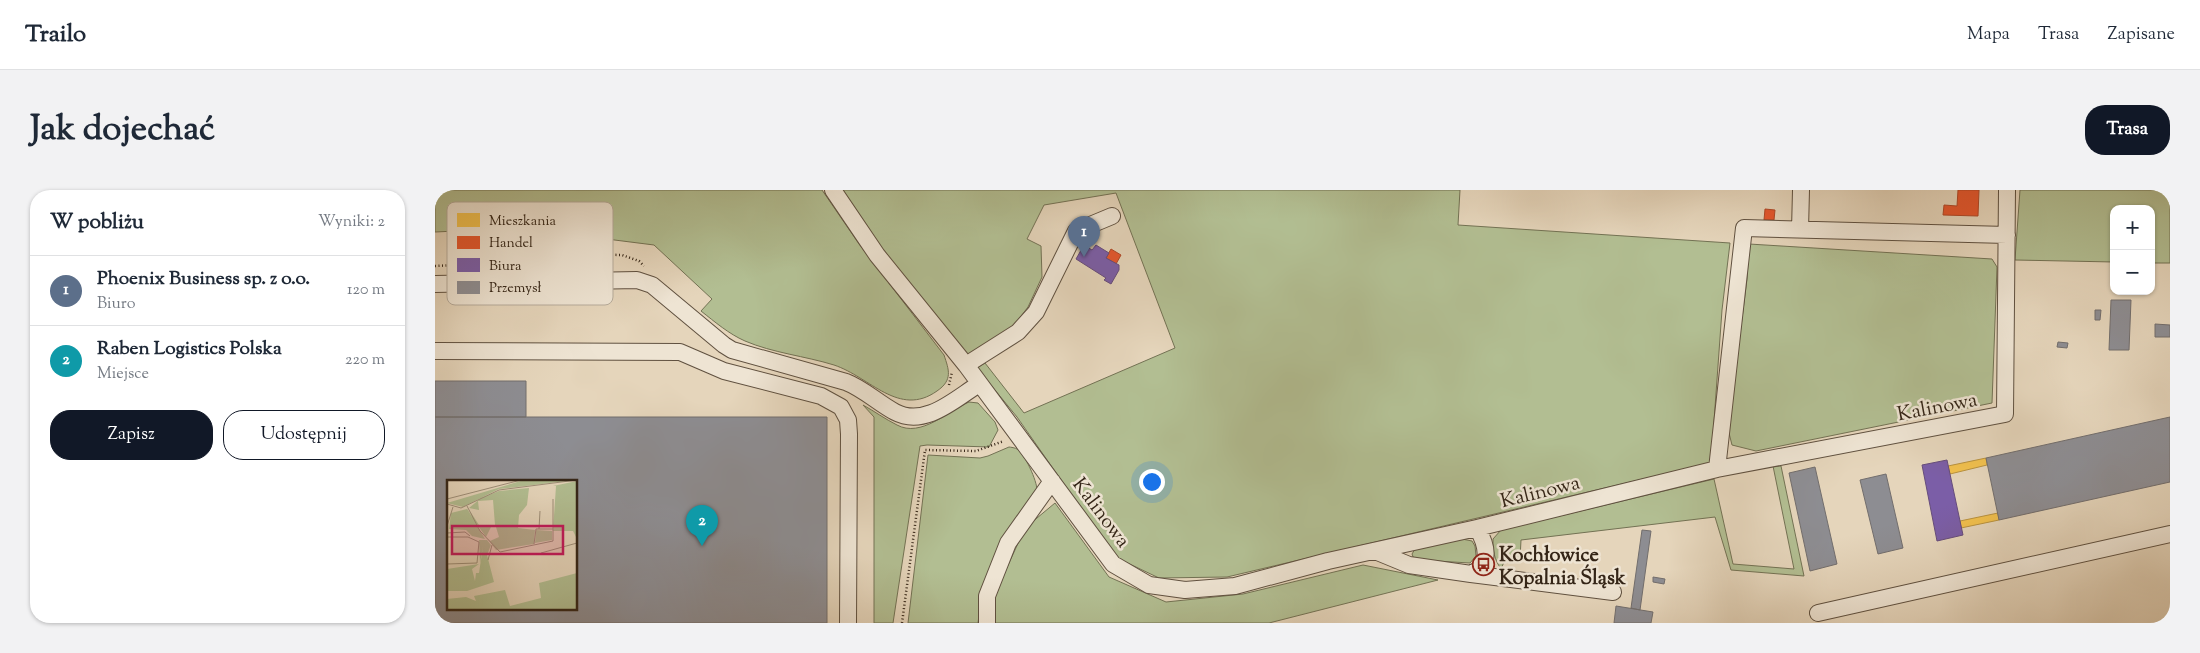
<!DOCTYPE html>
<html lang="pl">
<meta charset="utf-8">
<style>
:root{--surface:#fff;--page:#f2f2f3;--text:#1f2937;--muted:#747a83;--line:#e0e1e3;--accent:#111827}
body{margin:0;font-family:"Sorts Mill Goudy",serif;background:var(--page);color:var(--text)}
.controls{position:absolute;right:15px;top:15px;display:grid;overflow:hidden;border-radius:10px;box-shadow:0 1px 4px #0004}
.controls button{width:45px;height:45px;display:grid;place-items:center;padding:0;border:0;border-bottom:1px solid var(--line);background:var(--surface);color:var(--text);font:25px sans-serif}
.you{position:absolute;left:716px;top:291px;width:18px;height:18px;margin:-12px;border:4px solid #fff;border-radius:50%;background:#1a73e8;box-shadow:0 0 0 8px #1a73e833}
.badge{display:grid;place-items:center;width:32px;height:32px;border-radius:50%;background:var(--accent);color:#fff;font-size:16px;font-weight:700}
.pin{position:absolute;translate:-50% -41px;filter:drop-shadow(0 1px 2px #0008)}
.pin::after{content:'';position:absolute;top:26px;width:18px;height:15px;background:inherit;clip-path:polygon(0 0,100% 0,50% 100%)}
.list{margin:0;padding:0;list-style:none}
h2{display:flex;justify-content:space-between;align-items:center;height:65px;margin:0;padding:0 20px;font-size:21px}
h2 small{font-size:16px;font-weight:400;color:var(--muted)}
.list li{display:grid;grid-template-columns:32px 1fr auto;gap:15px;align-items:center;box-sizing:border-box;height:70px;padding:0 20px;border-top:1px solid var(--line)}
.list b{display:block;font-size:19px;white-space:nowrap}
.list p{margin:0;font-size:16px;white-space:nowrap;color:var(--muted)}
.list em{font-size:16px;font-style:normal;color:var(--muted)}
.actions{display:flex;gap:10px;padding:15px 20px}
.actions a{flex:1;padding:11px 0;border:1px solid var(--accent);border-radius:20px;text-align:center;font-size:18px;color:var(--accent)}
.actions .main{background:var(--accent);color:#fff}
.map{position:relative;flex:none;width:1735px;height:433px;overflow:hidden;border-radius:20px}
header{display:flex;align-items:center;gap:30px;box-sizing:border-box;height:70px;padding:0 25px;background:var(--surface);border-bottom:1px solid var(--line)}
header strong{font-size:24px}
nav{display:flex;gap:28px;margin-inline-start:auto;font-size:18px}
.intro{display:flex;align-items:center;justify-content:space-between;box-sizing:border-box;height:120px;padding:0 30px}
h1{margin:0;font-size:35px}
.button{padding:12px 22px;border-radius:20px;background:var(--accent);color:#fff;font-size:18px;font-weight:700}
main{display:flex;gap:30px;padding:0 30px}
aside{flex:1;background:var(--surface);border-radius:20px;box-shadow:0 1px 4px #0004}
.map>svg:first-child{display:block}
</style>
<header>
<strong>Trailo</strong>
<nav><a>Mapa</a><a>Trasa</a><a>Zapisane</a></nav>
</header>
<div class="intro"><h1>Jak dojechać</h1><a class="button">Trasa</a></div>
<main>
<aside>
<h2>W pobliżu<small>Wyniki: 2</small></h2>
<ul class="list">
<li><span class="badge" style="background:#5c6f8a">1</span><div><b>Phoenix Business sp. z o.o.</b><p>Biuro</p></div><em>120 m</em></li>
<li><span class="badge" style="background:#0f9aa8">2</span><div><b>Raben Logistics Polska</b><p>Miejsce</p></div><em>220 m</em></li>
</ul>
<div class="actions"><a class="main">Zapisz</a><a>Udostępnij</a></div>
</aside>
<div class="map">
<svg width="1735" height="433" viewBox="0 0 1735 433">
<rect width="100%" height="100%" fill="#e5d5bb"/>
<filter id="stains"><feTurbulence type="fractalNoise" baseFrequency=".004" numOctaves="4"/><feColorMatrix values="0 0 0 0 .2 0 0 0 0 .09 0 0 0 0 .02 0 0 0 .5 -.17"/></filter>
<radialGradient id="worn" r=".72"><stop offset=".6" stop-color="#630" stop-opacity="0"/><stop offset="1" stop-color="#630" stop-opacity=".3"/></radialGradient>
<path fill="#b2be92" stroke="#737254" d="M0,0H387L424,54L509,165C514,180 518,190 502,201C464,228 435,187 399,175C370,166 338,163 310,151C294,144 280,132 266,121L277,109L219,55L85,38L0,42Z
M404,0H1025L1023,35L1295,53L1287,120L1276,273L792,387L724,388L680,367L582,227L542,178L550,173L589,223L740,158L681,3L609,15L592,49L606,56L607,87L593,117L578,137L533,168L446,63Z
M1585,0H1735V73H1716V19H1679V72L1580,70Z
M1314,54L1557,69L1562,77L1557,213L1321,261L1297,255L1293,239L1312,89Z
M534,212L543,213L560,232L563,240L554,257L492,255L485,256L458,433H439V227L428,215C439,221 450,229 462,235C486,248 513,221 534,212Z
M574,257C575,257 581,258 582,259C590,264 602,291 602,300L546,409L543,433H473L493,265L545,268L553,266Z
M1338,276H1346L1369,386L1296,380L1280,327L1086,350L1085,369L1069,372L1066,379C1059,369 1058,361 1058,349L1066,340L1279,289L1298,374L1359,379Z
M620,313L674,387L731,412L808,404L928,375L1003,390L834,433H559L558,408L590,338Z
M1027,349L1037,351L1040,356L1041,366L1035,373L984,370L979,369L977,364L980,359Z"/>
<path fill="#f2c14e" stroke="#b9923e" d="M1551,268L1552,275L1515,284L1513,276Z
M1563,323L1564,330L1526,338L1525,331Z"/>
<path fill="#e4572e" stroke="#af4827" d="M1523,0H1544L1543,26L1508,25L1509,15L1522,16Z
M1330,19L1340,20L1339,30H1329Z
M676,59L686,65L681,74L671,68Z"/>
<path fill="#7b5ea7" stroke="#664d7c" d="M649,55L657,60L661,55L674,63L671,68L684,75V80L676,94L669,90L671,88L641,69Z
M1512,270L1528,345L1502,351L1487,275Z"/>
<path fill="#8d8d92" stroke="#726e6d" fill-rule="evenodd" d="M1676,110H1696L1694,160H1674Z
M1660,120H1666L1665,130H1660Z
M1720,134L1735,135V147H1720Z
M1623,152L1633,153L1632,158L1622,157Z
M0,191H91V227H0Z
M0,227H392V433H0ZM14,292H141V419H14Z
M1735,227V292L1564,330L1551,268Z
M1380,277L1402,374L1375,381L1354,283Z
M1451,284L1468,358L1443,364L1425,290Z
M1207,340L1216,341L1205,420L1196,418Z
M1218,387L1230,389L1229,394L1218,392Z
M1181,416L1218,422L1216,433H1179Z"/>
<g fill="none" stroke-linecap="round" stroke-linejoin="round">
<defs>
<path id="minor" d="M398,0L442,65L531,175L678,374L714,395L750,400L800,396L893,371L1042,338L1282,279L1570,224L1572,0
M1365,40L1366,0
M0,94L202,90L217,95L289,155L297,160L411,192C429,199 443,213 460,222C490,238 520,209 544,194
M0,161L245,162L289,181L386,206L406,217L413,230L414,244L413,433
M531,175L583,142L601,122L641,41L677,26
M1282,279L1309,38L1572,45
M940,361L974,375L1036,384C1057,375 1052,355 1042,338
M1036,384L1178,402
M1383,423L1735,344
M552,433V406L573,353L617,291"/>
</defs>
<use href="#minor" stroke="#605140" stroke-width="18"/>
<path stroke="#342517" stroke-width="2.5" stroke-dasharray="1 2.5" stroke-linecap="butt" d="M0,76L38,74L73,64L84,63L187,65L204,71L209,76
M514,195L517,182
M467,433L490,260L541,261L569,251"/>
<use href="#minor" stroke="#eee4d3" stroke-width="16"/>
</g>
<defs>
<symbol id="bus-ring" viewBox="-11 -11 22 22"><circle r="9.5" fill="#eee4d3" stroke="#8f2418" stroke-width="1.5"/><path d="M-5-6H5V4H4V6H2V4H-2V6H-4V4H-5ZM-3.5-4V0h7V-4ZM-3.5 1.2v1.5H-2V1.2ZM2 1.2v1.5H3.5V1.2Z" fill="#8f2418"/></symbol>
</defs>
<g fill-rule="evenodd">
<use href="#bus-ring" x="1036" y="362" width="25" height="25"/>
</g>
<g text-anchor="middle" stroke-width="5" stroke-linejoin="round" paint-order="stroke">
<g font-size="20" fill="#342517" stroke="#eee4d3">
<text transform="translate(1502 216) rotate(-11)" y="7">Kalinowa</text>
<text transform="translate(1105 301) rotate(-14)" y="7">Kalinowa</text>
<text transform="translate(667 322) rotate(53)" y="7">Kalinowa</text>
</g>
<g font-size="20" font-weight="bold" fill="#342517" stroke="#eee4d3" text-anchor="start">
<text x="1064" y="371">Kochłowice<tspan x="1064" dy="23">Kopalnia Śląsk</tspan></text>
</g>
</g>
<g transform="translate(12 290)">
<rect width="130" height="130" fill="#e5d5bb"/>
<path d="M77,0H129L52,9L16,27L0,23ZM130,1V59L126,51H106L109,6H106ZM82,8L80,25L72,35L71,48L88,50L87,64L49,70L40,58L43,61L52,57L49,47H44L39,57L26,39L23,31L32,45H48L46,20L31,21L32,30L22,28L34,18L52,11ZM20,29L21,30L38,59L25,56L19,50L2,49L4,33ZM89,50L105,51V60L88,63ZM32,60H40L44,65L40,75L47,102L20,111H0V89L32,84L25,89L28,101L29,93H32L36,66L33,83ZM130,93V130H0V119L19,117L29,121L27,116L58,110L63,126L94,118L92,103Z" fill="#b2be92"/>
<path fill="none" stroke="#9e8f79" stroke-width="1" d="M0,19L74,0M0,24L14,28L52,10L130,0M20,26L33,51L53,72L106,61V19M0,46L6,27M92,49L93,31M0,53L18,52L23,56M0,57H21L32,62L30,83L0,84M87,64L89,49H106M94,73L130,63M41,80L45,65"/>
<path fill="#c2185b" fill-opacity="0.15" stroke="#c2185b" stroke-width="2.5" d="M5,46H116V74H5Z"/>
<rect width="130" height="130" fill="none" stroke="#342517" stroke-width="2.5"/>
</g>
<rect x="12" y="12" width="166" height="103" rx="8" fill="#eee4d3" stroke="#b6ab9b" stroke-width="1"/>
<rect x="22" y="23" width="23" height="14" fill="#f2c14e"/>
<rect x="22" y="46" width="23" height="13" fill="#e4572e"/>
<rect x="22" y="68" width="23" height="14" fill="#7b5ea7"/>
<rect x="22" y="91" width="23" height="13" fill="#8d8d92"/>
<g font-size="14" fill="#342517">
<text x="54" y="35">Mieszkania</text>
<text x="54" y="57">Handel</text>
<text x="54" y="80">Biura</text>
<text x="54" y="102">Przemysł</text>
</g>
<rect width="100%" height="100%" filter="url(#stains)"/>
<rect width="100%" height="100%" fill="url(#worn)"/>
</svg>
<div class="controls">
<button>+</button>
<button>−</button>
</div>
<div class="you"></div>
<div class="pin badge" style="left:649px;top:67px;background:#5c6f8a">1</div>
<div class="pin badge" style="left:267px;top:356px;background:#0f9aa8">2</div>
</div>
</main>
